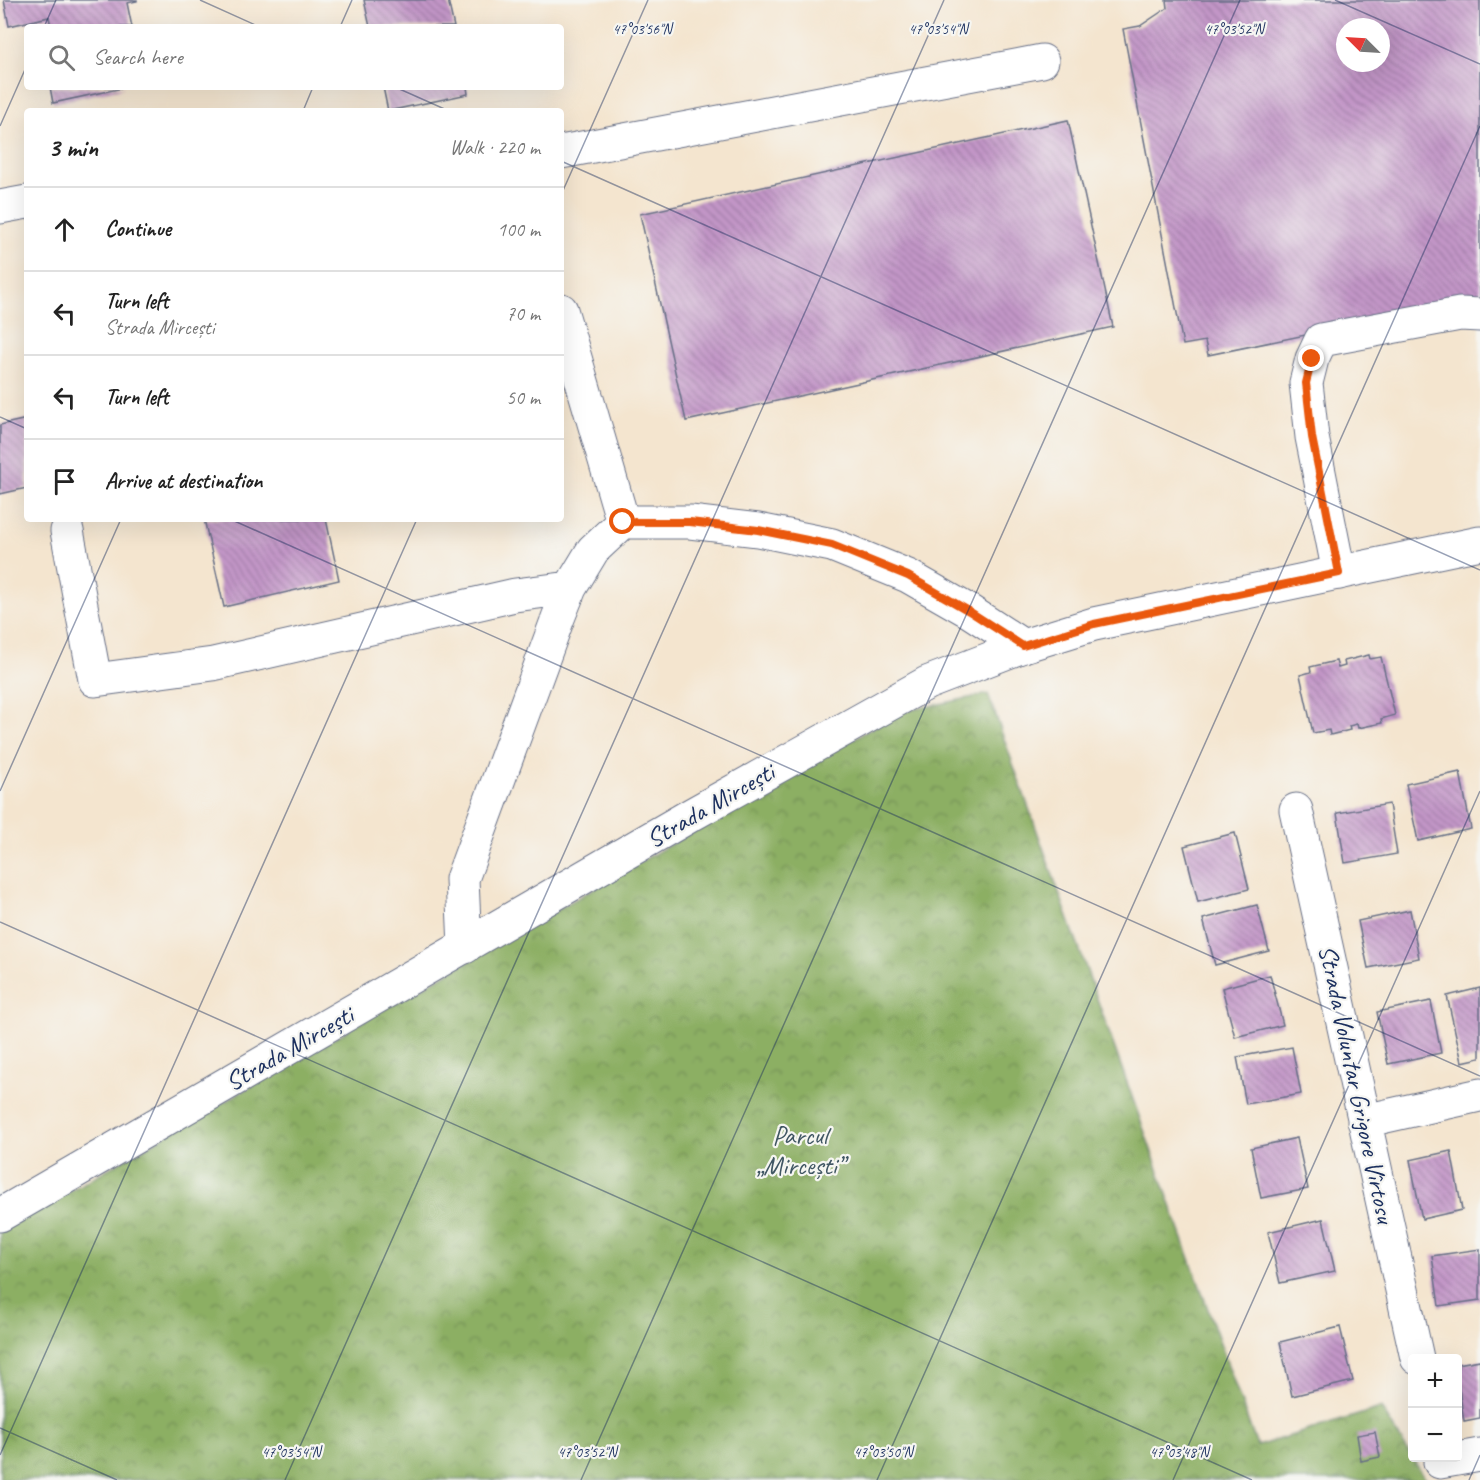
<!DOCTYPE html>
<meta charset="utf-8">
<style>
:root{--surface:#fff;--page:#f2f2f2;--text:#222;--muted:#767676;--line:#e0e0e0}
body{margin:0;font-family:Caveat,sans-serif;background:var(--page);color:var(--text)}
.controls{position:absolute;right:18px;bottom:18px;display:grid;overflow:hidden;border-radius:6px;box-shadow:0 6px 24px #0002}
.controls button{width:54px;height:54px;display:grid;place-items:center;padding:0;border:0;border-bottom:2px solid var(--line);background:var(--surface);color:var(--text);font:30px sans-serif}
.compass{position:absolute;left:1336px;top:18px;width:54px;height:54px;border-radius:50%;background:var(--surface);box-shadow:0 6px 24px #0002;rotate:294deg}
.stop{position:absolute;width:18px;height:18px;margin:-14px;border:4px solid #ea580c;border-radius:50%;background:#fff}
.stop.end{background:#ea580c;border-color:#fff;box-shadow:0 2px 6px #0008}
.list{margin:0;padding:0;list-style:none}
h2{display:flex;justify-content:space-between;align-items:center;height:78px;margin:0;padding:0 24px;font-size:26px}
h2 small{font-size:20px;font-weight:400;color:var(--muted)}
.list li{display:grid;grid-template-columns:39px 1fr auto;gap:18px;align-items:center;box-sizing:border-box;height:84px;padding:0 24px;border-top:2px solid var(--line)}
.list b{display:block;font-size:22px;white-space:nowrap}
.list p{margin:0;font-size:20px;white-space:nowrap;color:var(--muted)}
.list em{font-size:20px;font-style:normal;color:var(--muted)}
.icon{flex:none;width:33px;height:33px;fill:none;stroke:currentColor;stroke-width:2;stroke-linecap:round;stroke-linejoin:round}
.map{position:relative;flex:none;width:1480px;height:1480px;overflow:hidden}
.search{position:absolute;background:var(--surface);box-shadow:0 6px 24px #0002;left:24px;top:24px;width:540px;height:66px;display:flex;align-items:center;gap:15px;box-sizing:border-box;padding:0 21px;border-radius:6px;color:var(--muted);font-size:22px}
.panel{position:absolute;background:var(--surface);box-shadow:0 6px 24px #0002;left:24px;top:108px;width:540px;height:414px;border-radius:6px}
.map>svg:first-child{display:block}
</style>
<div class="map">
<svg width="1480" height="1480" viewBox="0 0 1480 1480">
<defs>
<pattern id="forest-crowns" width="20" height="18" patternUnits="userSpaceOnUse" patternTransform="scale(1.5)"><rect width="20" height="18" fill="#8caf63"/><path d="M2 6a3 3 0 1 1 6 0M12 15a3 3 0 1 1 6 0" fill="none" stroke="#728f55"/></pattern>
<pattern id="building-back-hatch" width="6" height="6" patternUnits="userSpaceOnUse" patternTransform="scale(1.5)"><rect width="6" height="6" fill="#c396c7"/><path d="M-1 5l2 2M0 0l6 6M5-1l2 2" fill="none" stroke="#9e7ba5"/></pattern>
</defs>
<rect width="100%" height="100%" fill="#f6f6f2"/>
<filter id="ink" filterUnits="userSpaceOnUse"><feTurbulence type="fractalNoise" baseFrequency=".0167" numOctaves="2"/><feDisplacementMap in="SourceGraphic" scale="12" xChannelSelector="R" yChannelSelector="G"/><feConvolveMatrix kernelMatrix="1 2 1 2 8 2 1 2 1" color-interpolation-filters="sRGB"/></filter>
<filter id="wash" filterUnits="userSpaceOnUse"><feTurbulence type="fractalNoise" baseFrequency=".008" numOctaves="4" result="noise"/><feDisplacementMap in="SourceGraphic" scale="24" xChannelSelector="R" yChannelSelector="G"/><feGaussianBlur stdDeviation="1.35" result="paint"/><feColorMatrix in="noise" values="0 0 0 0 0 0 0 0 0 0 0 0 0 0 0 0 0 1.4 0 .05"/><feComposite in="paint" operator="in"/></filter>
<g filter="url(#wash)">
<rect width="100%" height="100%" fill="#f4e5cf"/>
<path fill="url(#forest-crowns)" stroke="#546f60" stroke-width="1.5" d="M988,694L1257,1446L1381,1408L1426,1480H0V1231L900,712Z"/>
<g id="blocks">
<path fill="url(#building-back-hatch)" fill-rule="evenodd" d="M4,0H137V1L127,3L132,27H51L49,17L9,26Z
M364,0H448L454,27H370Z
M1166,0H1480V299L1208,355L1205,341L1183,345L1123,29L1140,26L1167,8ZM1345,27H1381V63H1345Z
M50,87H123V88L53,103Z
M383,87H467L468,94L388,111Z
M1068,120L1113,327L686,421L640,214Z
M27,419V488L0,494V425Z
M204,519H326L339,580L224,607Z
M1369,655L1370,659L1381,657L1395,715L1381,719L1382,723L1358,728L1357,724L1349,726L1350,730L1330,735L1329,730L1313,733L1300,675L1311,672L1310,667L1336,661L1338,668L1345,666L1344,661Z
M1460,772L1471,829L1418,841L1406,784Z
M1389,804L1397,854L1345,863L1337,813Z
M1235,833L1249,889L1198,902L1184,846Z
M1257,905L1269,951L1215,965L1203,919Z
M1410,910L1419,958L1368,968L1358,921Z
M1270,975L1283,1025L1235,1037L1222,988Z
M1480,988V1058L1462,1062L1447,996Z
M1431,1001L1441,1053L1388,1064L1377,1012Z
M1292,1047L1301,1094L1246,1104L1237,1057Z
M1297,1138L1308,1189L1261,1198L1251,1148Z
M1451,1151L1462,1210L1422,1219L1410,1160Z
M1323,1219L1335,1271L1280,1283L1268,1232Z
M1480,1249V1300L1439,1306L1432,1256Z
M1340,1327L1353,1381L1292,1396L1280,1342Z
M1480,1360V1418L1464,1421L1458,1382V1364Z
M1375,1432L1380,1457L1361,1461L1357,1435Z"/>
</g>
</g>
<g filter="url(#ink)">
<use href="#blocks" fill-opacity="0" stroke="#676f86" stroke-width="1.5"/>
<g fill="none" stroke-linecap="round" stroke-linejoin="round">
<defs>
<path id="minor" d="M561,152L1042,61
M0,207L27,202
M561,310L623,522
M67,531L95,680L213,664L515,595L570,588
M1339,573L1312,437L1306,383L1312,359L1321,340L1460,314L1480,315
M1296,810L1417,1358
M465,947L462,879L558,618L570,588L593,550L623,522H690L758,530L832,545L908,576L969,611L1023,646
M1364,1121L1480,1095
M1440,1462L1480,1455"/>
<path id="major" d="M0,1215L691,815L927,683L1023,646L1094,624L1480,543"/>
</defs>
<use href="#minor" stroke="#676f86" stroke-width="35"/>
<use href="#major" stroke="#676f86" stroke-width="35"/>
<use href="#minor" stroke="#fff" stroke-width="33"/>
<use href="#major" stroke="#fff" stroke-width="33"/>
</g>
</g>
<g fill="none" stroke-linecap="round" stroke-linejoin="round" filter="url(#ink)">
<path stroke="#ea580c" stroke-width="8" d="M623,522H690L758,530L832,545L908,576L969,611L1023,646L1094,624L1339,573L1312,437L1306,383L1312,359"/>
</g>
<path fill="none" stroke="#1b2f5e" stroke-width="1.5" stroke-opacity="0.45" d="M200,0L260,27M1335,0L1480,64M44,27L56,0M340,27L352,0M395,87L449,111M303,111L313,87M0,126L27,65M561,161L1480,570M561,195L648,0M0,417L27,429M230,519L1480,1076M0,791L121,519M0,922L1252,1480M0,1428L117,1480M0,1455L417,519M285,1480L944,0M581,1480L1240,0M877,1480L1480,126M1173,1480L1480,791M1469,1480L1480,1455"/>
<g text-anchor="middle" stroke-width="4.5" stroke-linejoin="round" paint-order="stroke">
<g font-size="26" fill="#1b2f5e" stroke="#f6f6f2">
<text transform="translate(710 805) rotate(-30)" y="9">Strada Mircești</text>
<text transform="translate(289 1048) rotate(-30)" y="9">Strada Mircești</text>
<text transform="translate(1357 1084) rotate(78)" y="9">Strada Voluntar Grigore Vîrtosu</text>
</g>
<g font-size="26" fill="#405663" stroke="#f6f6f2">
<text x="800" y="1144">Parcul<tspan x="800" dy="30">„Mircești”</tspan></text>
</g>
</g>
<g font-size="15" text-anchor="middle" fill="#1b2f5e" stroke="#f6f6f2" stroke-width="4.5" stroke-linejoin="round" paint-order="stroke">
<text x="642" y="34">47°03'56"N</text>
<text x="938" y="34">47°03'54"N</text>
<text x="1234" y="34">47°03'52"N</text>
<text x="291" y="1457">47°03'54"N</text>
<text x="587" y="1457">47°03'52"N</text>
<text x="883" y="1457">47°03'50"N</text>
<text x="1179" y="1457">47°03'48"N</text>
</g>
</svg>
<div class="controls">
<button>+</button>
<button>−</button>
</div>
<svg class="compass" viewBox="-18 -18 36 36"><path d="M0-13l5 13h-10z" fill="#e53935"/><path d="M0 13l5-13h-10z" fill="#767676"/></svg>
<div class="stop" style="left:623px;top:522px"></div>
<div class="stop end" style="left:1312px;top:359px"></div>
<div class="search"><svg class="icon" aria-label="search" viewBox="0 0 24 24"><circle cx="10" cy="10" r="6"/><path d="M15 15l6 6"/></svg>Search here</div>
<section class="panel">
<h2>3 min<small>Walk · 220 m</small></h2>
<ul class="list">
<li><svg class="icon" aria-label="ahead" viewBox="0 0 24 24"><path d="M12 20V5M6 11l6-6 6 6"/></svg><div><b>Continue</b></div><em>100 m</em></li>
<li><svg class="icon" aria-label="left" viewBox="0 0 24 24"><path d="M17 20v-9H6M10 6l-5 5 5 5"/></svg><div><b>Turn left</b><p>Strada Mircești</p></div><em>70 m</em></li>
<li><svg class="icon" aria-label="left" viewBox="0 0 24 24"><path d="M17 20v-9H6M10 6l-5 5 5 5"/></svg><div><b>Turn left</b></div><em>50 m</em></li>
<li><svg class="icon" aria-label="arrive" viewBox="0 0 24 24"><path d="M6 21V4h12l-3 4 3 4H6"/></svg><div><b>Arrive at destination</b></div></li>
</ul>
</section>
</div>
